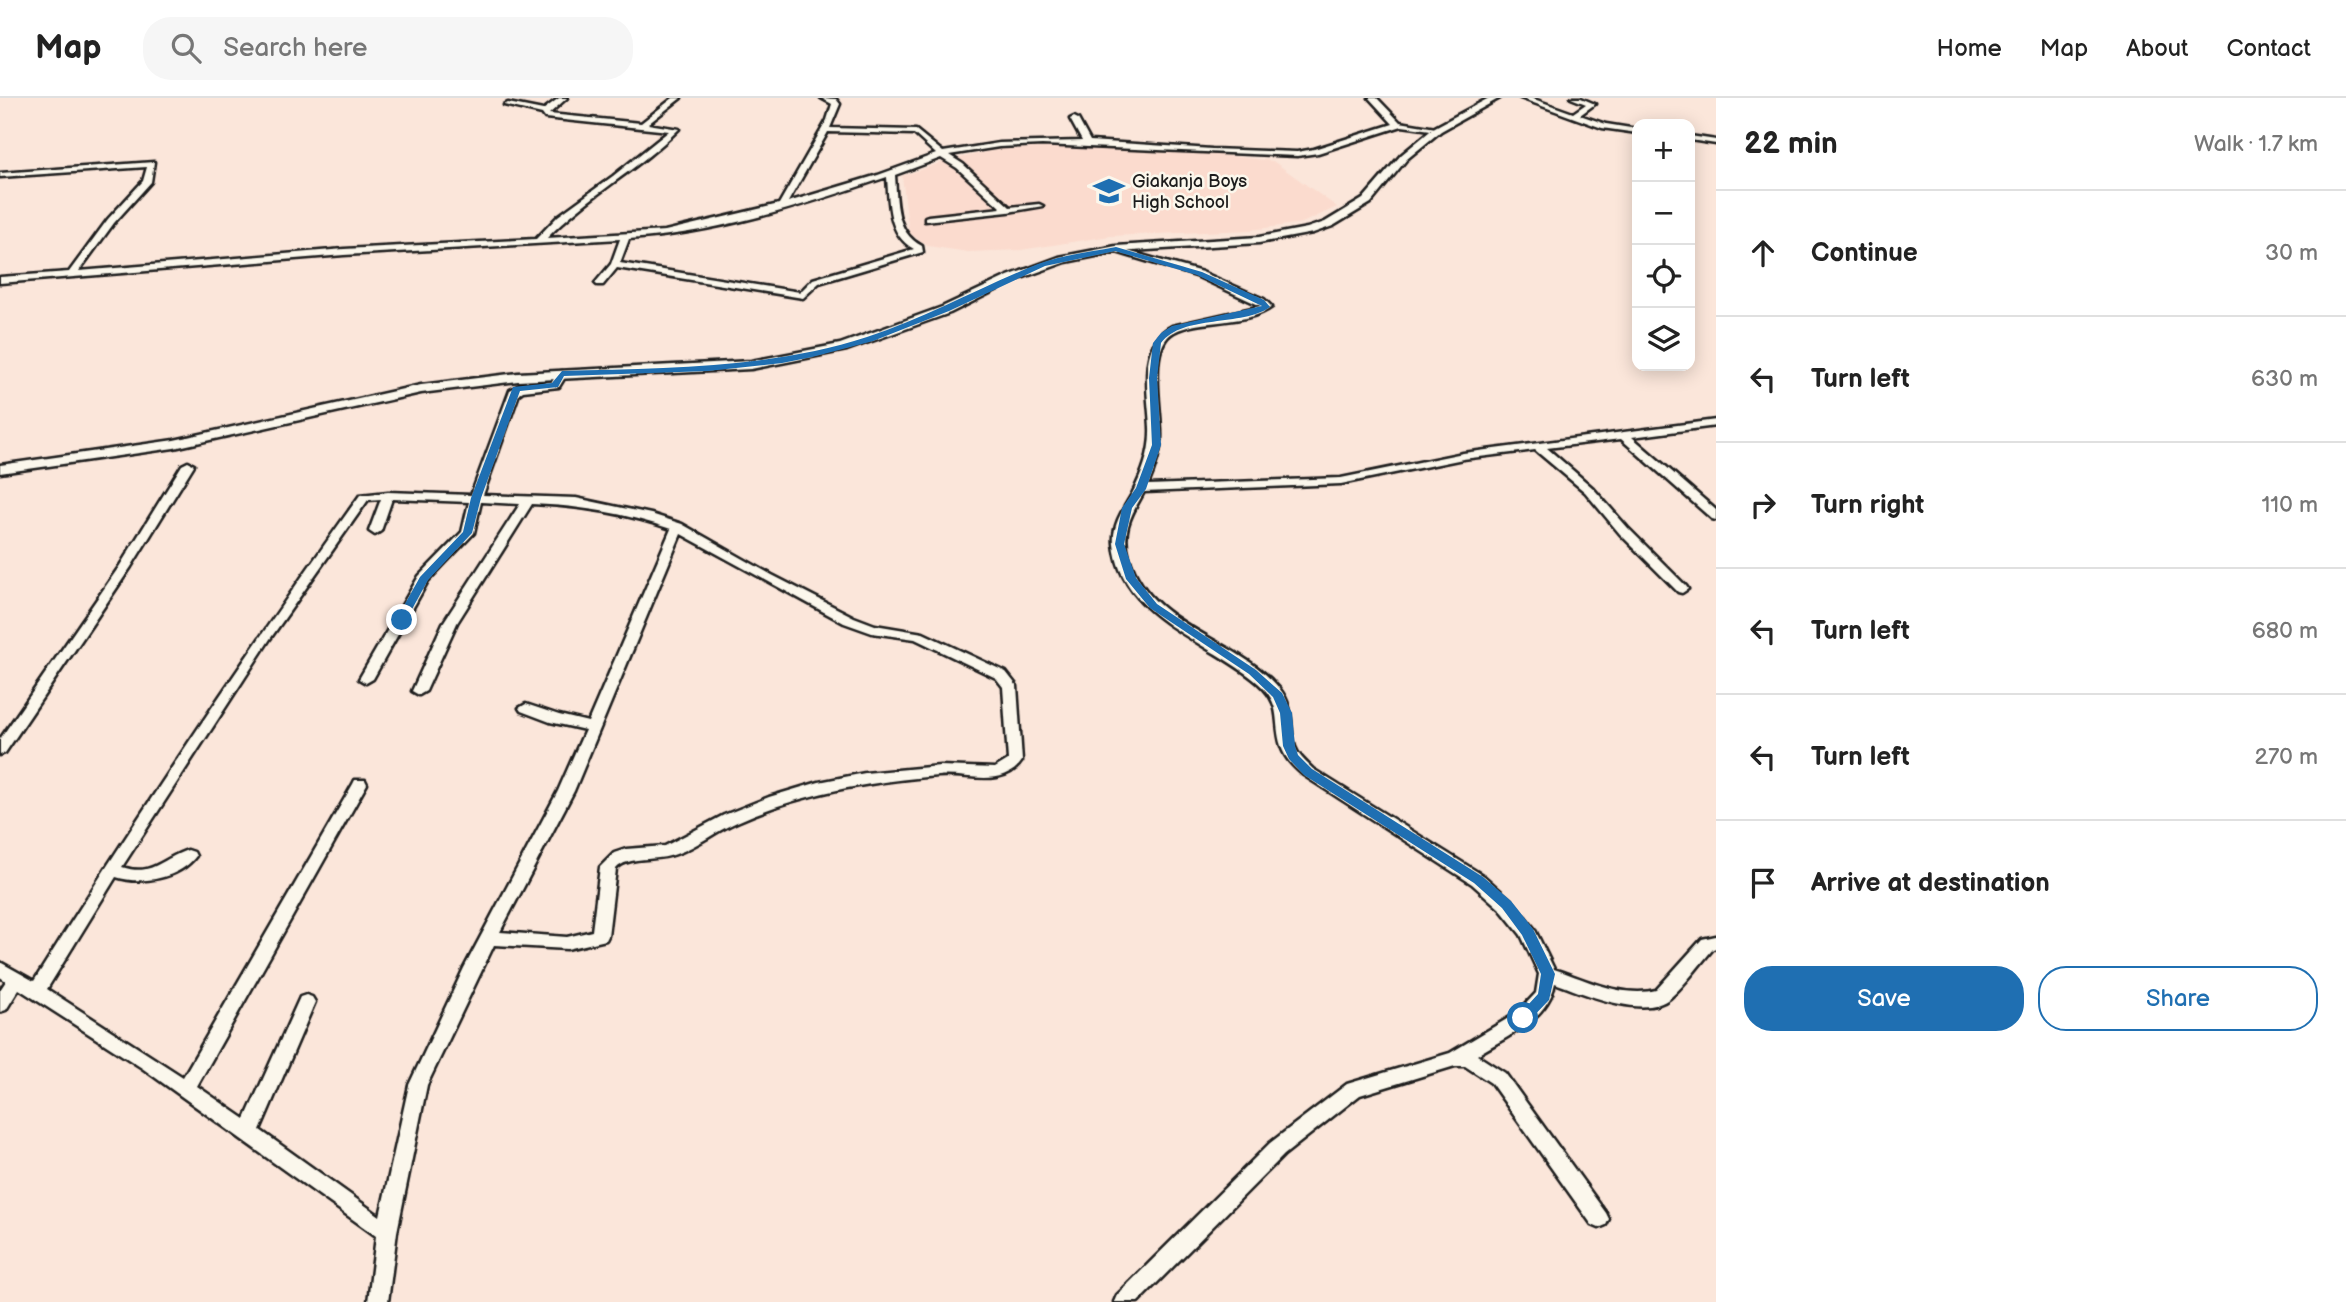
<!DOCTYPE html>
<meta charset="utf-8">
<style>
:root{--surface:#fff;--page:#f6f6f6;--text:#222;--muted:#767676;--line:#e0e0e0;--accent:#1f6fb2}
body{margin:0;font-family:"Balsamiq Sans",sans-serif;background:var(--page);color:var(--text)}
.controls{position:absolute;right:21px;top:21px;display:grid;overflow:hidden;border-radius:14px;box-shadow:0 4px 18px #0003}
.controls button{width:63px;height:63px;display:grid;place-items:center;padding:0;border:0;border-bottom:2px solid var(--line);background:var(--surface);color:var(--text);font:35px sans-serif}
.stop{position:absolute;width:21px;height:21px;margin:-16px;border:5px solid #1f6fb2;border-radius:50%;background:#fff}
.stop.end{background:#1f6fb2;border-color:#fff;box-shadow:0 2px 7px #0008}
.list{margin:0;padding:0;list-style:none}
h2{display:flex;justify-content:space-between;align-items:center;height:91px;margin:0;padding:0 28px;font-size:30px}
h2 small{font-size:23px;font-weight:400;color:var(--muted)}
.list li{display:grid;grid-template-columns:46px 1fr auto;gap:21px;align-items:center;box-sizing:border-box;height:126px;padding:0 28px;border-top:2px solid var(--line)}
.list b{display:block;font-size:26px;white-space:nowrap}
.list em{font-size:23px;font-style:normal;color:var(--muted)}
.actions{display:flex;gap:14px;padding:21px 28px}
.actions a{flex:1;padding:16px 0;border:2px solid var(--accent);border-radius:28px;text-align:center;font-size:24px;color:var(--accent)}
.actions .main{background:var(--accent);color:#fff}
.icon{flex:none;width:38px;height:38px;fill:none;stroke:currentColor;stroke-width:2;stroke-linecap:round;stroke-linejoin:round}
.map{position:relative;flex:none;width:1716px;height:1204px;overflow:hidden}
header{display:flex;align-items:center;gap:42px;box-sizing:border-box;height:98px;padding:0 35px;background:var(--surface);border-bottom:2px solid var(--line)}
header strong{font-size:33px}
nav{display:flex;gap:38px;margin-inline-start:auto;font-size:24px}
.search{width:490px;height:63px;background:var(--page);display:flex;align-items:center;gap:18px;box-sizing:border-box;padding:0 24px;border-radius:28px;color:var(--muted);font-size:26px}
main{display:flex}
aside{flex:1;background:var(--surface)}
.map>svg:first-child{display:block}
</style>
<header>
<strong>Map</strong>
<div class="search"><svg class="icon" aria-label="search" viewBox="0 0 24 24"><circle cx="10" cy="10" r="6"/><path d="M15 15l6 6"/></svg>Search here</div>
<nav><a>Home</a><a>Map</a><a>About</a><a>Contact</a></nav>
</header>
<main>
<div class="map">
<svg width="1716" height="1204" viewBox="0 0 1716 1204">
<rect width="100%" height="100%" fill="#fbe6da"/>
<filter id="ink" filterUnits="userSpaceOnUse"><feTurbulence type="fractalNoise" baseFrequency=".0143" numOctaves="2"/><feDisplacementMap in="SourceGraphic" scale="14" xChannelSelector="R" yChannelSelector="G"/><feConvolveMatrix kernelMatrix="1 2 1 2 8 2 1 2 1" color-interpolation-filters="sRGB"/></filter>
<g filter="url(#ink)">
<path fill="#fbdbce" d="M1102,49L1194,54L1273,63L1337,109L1302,125L1251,132L1110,138L1021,152L968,154L928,148L909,135L902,78L946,63L999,51Z"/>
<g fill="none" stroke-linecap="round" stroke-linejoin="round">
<defs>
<path id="minor" d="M559,0H567L549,16L641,25L673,0H681L648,26L679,31C638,72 586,99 547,140L665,133L779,106L827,22L832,6L821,0L836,1L840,6L830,30L916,32L943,54L999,45L1082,43L1070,21L1074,19L1078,21L1090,43L1212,51L1297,54L1314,51L1393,26L1369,0H1377L1400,24L1442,31L1438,33L1402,28L1318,55L1297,58L1042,47L999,49L949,57L963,66L1010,109L1039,106L1043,108L1008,114L925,123V119L928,118L1001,110L957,70L941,60L895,77C897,104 895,134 922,148L923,154L819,185L803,200L617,170L603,187H597L595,185L611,166L620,141L344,157L0,185V179L69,174L108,121L143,83L147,69L0,79V75L154,64L151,84L114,125L79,173L344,151L536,141L558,118L613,78L669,33L545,20L542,16L504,7L508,5L543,12ZM828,34L914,36L936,56L878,77L788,104ZM887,79C889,106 888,137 914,151L813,181L800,194L620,165L629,141C716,136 805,107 887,79Z
M1520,0H1531L1573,15L1586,6L1571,0H1581L1595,6L1580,17L1606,26L1637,31V35L1602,30Z
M1690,38L1716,42V46L1690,42Z
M1113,149L1202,174L1264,201L1272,209C1247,228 1201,220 1174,234C1146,249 1163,315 1161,341C1160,357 1154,373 1148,387L1341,380L1463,355L1716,322V328L1632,339L1716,412V422L1712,421L1621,341L1547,350L1593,390L1628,430L1686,488L1688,491L1682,495L1678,494L1620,436L1585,394L1535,352L1463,361L1341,386L1144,394C1138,405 1131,416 1128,428C1125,439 1126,448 1129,459C1149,530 1237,539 1279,590C1298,613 1286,635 1298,655C1302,661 1308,666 1313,671L1484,778L1512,803L1534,830L1554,871C1587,882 1622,900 1656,892L1702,841L1716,838V850L1713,851C1699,867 1686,886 1670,900C1645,922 1582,895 1555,885C1548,922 1506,939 1477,957L1505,975L1606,1115L1609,1121L1606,1127L1599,1130L1592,1127L1491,985L1465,968H1455L1360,997L1284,1057L1138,1204H1114L1117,1197L1270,1045L1347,986L1450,955L1517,915L1536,895L1539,876L1521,837L1500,811L1472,786L1303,677C1294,669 1285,661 1281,648C1273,622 1283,607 1258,585C1210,543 1121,521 1114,446C1112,427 1123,412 1132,396C1142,376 1151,354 1150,330C1149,298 1136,246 1172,228L1261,208L1196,178L1113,153Z
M562,273L567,276L559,289L523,293L519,296L483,397L576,400L651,416L682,426L772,477L854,519L875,527L923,535L1006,574L1017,588L1022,663C1003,691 967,675 938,678C868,684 802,695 737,724C716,733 698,748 676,756C657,764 628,757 616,771L608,838L606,842L567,851L494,847L427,987L397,1134L388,1204H368L376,1138L142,970L19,891L6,912L0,914V892L6,883L0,879V864L34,883C138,717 246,556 360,397L388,394L471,397L510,292L520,287L552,284L558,274ZM381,401L369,433L375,437L381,433L392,401L469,404L462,434L419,478L359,581L366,585L373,581L428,483L474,435L481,404L520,406L443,525L412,593L419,597L426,593L457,525L532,406C580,408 625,415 671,431L588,624L559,617L526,606L519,610L521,613L550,624L585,632L558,693L464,870L409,987L380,1118L260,1032L315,904L312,899L306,897L300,899L245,1021L197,988L367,686L365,682H355L353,686L183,979L47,891L116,779C141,787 179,781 196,758L194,754L188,752C162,760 153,779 122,769L270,541L368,402ZM681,436L844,525L872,535L915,541L996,580L1003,589L1008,662L995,670L940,668L865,675L819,684L769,699L724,717L665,748L626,751L614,755L600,769L592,833L567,839L500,834L574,693Z
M188,364L194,367L131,469L5,655L0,657V641L119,469L182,367Z"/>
<path id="major" d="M1489,0H1500L1441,33L1407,61L1371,105L1333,128L1313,135L1259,145L1116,154L1066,164L1016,182L950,215L847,252L751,271L518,283L421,295L174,350L0,375V367L174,342L421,287L518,275L751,263L840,246L942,209L1008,178L1059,159L1116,148L1259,139L1307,130L1325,124L1363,101L1401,57L1435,29Z"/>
</defs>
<use href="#minor" stroke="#1c1c1c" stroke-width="5"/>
<use href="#major" stroke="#1c1c1c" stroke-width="5"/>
<use href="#minor" fill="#fbf7ec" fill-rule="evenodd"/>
<use href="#major" fill="#fbf7ec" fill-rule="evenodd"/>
</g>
</g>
<path fill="#1f6fb2" d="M1116,149L1202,174L1264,202L1270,209C1242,229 1183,216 1161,245L1157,280L1161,347L1146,391L1132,410L1124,446L1136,480L1157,506L1256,572L1282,595L1292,615L1295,648L1298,657L1312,671L1483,779L1511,803L1533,831L1555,876L1549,902L1528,924H1518L1516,920L1538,896L1541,876L1522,837L1502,810L1474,785L1304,677L1289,661L1283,648L1280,615L1273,599L1249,576L1150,510L1126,481L1115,446L1122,410L1136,390L1152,347L1149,280L1153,245L1161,235L1172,228L1262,208L1197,177L1115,153L1045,168L949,213L873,243L812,259L782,265L708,273L564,278L558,289L520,293L481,400L472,435L428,482L405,524L396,522L420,479L463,434L471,400L513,289L552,285L562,273C664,270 768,271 867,239C926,220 980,189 1038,166C1062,157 1091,154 1116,149Z"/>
<defs>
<symbol id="school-bare" viewBox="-9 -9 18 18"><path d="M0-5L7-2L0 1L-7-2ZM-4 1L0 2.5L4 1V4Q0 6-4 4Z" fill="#1f6fb2" stroke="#fbf7ec" stroke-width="2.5" paint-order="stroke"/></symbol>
</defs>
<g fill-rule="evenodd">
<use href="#school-bare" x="1087" y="71" width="44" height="44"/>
</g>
<g text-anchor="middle" stroke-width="5" stroke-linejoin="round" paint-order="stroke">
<g font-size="18" fill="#1c1c1c" stroke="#fbf7ec" text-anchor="start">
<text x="1132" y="89">Giakanja Boys<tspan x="1132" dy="21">High School</tspan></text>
</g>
</g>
</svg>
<div class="controls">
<button>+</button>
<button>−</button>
<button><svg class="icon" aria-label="locate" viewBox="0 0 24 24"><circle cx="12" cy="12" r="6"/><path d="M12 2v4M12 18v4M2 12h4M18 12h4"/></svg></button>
<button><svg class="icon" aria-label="layers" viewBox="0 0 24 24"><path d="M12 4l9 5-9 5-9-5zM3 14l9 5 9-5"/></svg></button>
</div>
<div class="stop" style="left:1523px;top:920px"></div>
<div class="stop end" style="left:402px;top:522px"></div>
</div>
<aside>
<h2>22 min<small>Walk · 1.7 km</small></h2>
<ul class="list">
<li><svg class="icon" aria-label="ahead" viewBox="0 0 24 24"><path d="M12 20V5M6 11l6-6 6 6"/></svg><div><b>Continue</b></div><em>30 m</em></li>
<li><svg class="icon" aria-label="left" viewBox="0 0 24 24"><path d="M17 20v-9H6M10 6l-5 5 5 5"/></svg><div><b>Turn left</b></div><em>630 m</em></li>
<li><svg class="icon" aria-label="right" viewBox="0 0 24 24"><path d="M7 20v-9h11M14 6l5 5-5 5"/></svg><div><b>Turn right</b></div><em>110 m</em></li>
<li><svg class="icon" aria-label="left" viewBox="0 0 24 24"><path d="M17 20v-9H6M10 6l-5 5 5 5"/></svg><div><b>Turn left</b></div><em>680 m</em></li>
<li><svg class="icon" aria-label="left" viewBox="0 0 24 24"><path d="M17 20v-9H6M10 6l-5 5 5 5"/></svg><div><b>Turn left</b></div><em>270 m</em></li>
<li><svg class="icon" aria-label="arrive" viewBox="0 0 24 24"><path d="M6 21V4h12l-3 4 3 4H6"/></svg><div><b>Arrive at destination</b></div></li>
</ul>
<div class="actions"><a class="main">Save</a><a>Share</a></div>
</aside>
</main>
